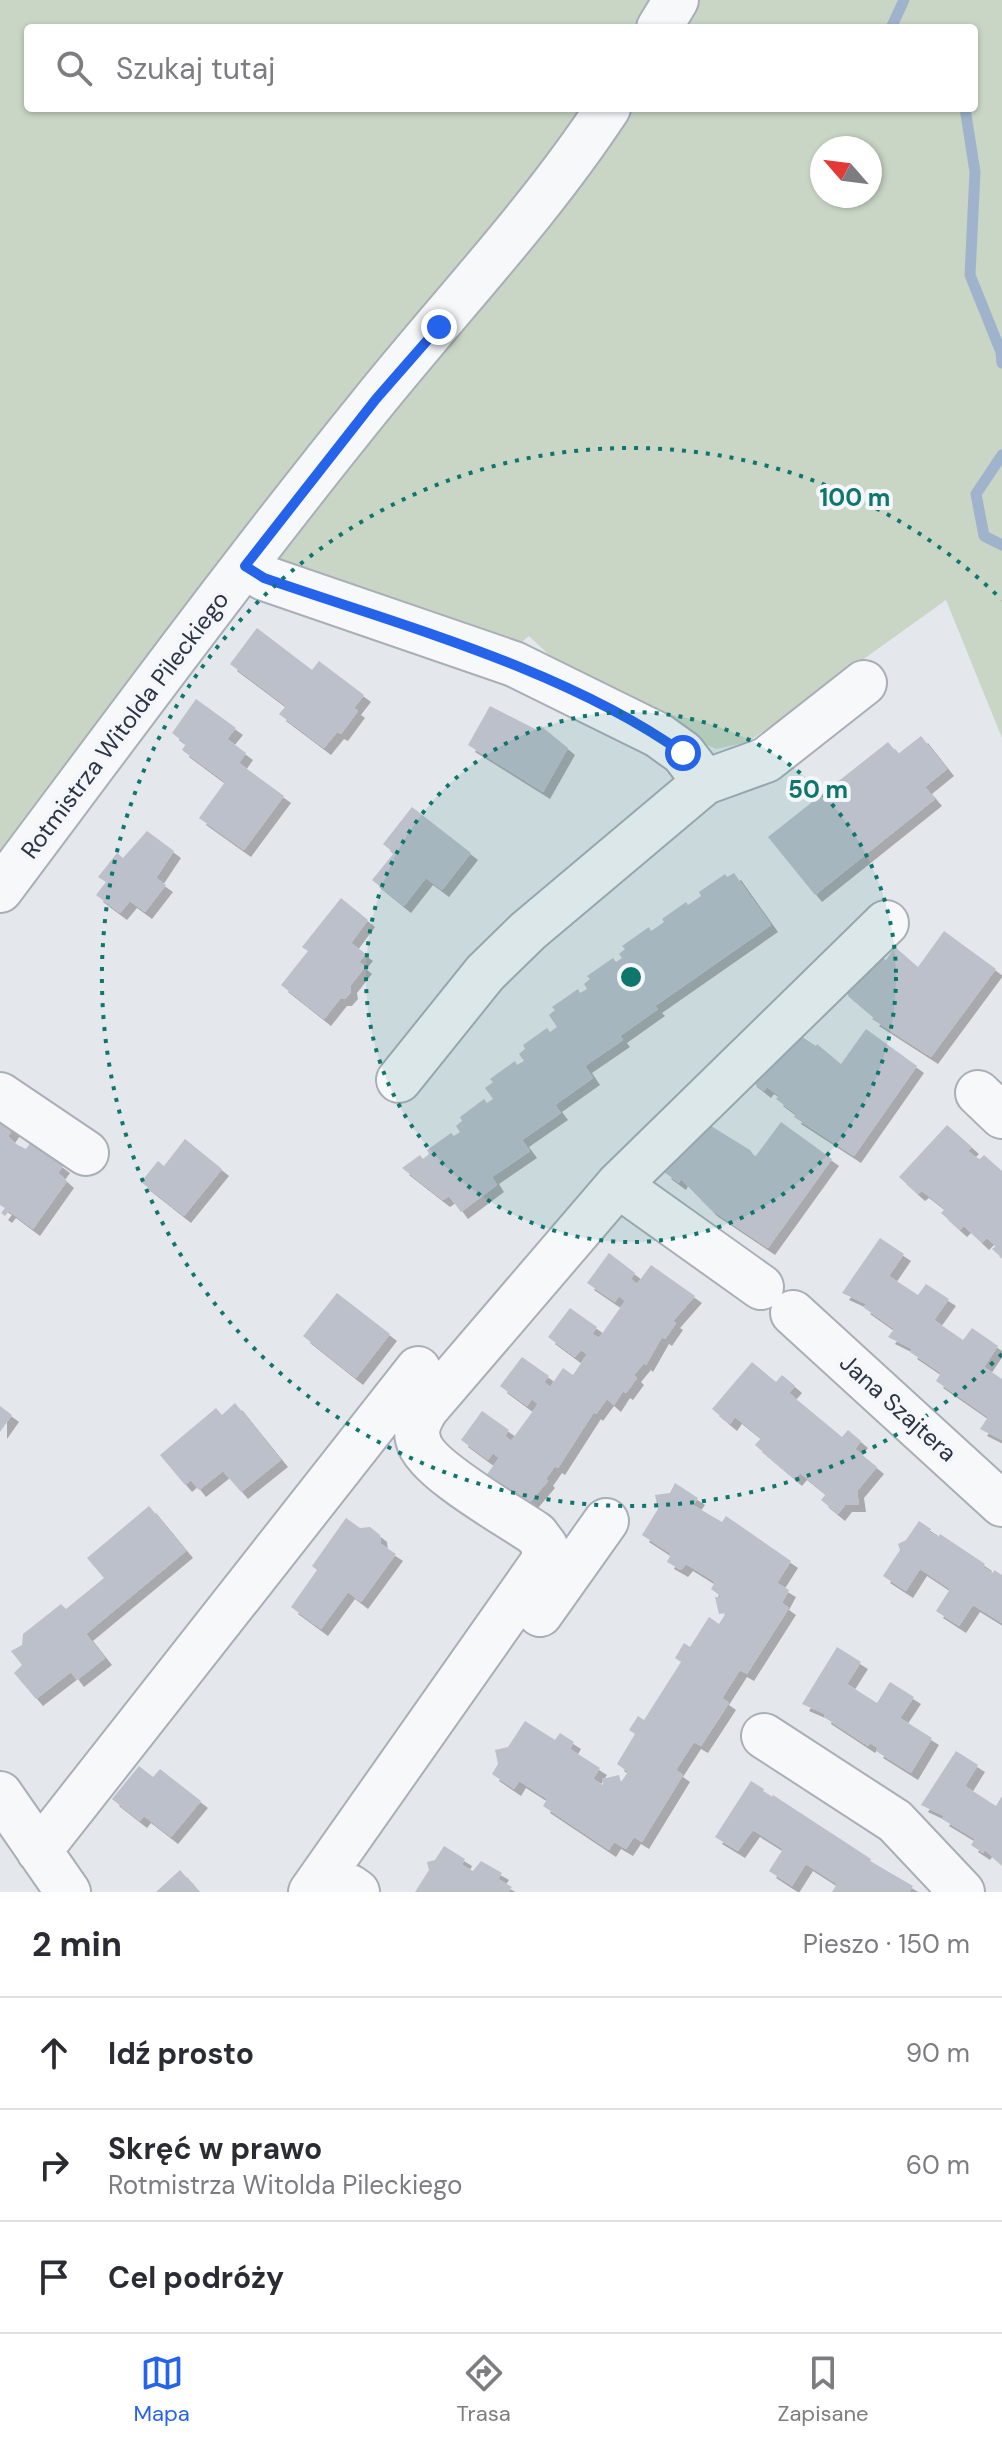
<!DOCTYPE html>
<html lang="pl">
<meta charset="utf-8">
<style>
:root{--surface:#fff;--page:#f2f2f3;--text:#2b2b33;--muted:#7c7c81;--line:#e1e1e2;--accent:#2563eb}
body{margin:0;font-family:"DM Sans",sans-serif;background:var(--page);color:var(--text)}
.compass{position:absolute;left:810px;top:136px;width:72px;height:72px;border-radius:50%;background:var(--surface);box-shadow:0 2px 6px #0004;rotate:298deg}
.stop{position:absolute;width:24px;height:24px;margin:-18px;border:6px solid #2563eb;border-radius:50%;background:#fff}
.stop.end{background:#2563eb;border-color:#fff;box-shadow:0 2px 8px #0008}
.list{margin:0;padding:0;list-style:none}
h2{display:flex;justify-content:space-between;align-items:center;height:104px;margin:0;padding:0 32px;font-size:34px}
h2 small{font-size:26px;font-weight:400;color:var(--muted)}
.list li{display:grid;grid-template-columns:52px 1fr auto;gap:24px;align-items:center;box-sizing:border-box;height:112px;padding:0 32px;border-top:2px solid var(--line)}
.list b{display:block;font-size:30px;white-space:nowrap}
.list p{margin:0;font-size:26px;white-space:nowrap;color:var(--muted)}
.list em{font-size:26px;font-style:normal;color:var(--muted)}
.icon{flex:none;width:44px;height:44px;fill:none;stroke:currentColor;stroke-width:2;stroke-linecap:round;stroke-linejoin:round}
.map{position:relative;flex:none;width:1002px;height:1892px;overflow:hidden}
.search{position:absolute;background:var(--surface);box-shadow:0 2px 6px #0004;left:24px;right:24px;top:24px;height:88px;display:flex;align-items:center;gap:20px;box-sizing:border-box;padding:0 28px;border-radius:8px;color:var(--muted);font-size:30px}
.sheet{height:440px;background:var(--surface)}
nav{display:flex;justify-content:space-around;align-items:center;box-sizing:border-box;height:112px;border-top:2px solid var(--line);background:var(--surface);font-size:22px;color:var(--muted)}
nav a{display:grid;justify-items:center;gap:4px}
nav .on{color:var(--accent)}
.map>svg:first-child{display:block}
</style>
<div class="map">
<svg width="1002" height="1892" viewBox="0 0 1002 1892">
<defs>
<filter id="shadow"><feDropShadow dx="7" dy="7" stdDeviation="0" flood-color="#0004"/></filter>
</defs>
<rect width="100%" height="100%" fill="#e4e7ec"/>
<path fill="#c9d6c5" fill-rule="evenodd" d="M0,0H662L645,28H28V108H592L0,873Z
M695,0H1002V738L946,600L748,742L716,749L585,689L529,636L518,645L277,565L269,553L624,108H974V28H680ZM822,148H870V196H822Z"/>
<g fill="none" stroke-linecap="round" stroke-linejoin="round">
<path stroke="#9fb4cc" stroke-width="11" d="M891,28L904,0
M965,108L975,172L970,275L1001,352L1002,363
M1002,455L976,494L984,536L1002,545"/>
</g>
<path fill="#bbc0ca" filter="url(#shadow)" d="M257,628L312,670L319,661L364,695L354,708L358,711L341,734L337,732L324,748L279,714L286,706L230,664Z
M196,699L236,728L227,739L246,753L239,763L284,796L244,850L199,818L225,782L182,750L186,744L172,733Z
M490,706L539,731L541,726L568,748L543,792L468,745Z
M921,736L947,769L925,787L935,799L815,895L768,837L888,742L898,754Z
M412,807L471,853L442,890L426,878L404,906L372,880L394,853L383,844Z
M147,831L174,851L156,878L166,885L145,912L130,901L120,913L96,895L106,882L98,877L117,853L123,858Z
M734,873L771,925L655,1006L658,1009L620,1036L623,1040L585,1066L593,1078L555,1105L561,1113L522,1140L530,1151L492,1177L497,1185L461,1212L449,1196L443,1200L402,1168L420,1155L423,1159L429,1154L427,1150L451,1133L454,1136L460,1132L456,1126L462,1121L460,1117L484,1099L487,1103L493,1099L485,1088L493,1082L490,1079L515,1061L517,1065L524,1061L519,1054L525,1049L523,1045L547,1028L550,1032L557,1027L549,1015L555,1010L552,1007L578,989L580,993L587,989L584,984L590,979L587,976L613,958L616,962L622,958L619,954L625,949L622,946L649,927L651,931L657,927L664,922L662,919L686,902L688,905L701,896L699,892L725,874L727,877Z
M341,898L368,920L351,943L366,954L359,962L365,967L350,986L351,992L345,999H340L324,1019L281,985L308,951L302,947Z
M944,931L996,969L931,1057L872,1019L874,1017L841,989L878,955L886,960L895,947L918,967Z
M866,1029L917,1066L854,1156L794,1117L796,1114L776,1099L779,1096L767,1087L764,1091L749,1079L796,1033L816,1046L817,1044L841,1064Z
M0,1119L13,1129L8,1136L16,1144L26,1149L31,1142L63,1166L58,1173L67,1181L33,1229L9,1211L5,1216L1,1213L5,1208L0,1205Z
M781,1122L832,1159L768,1248L710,1209L681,1179L679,1183L664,1172L711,1126L750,1150L755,1157Z
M947,1125L972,1147L968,1151L974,1156L980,1159L984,1155L1002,1171V1258L992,1249L996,1246L987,1238L982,1243L964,1226L960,1230L941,1213L945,1209L922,1191L918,1194L899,1177Z
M185,1139L222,1169L184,1216L141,1182L158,1161L164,1166Z
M880,1238L904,1254L889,1276L918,1295L926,1284L949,1299L934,1320L963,1340L972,1328L998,1346L984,1367L1002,1379V1440L980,1429L988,1417L936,1381L941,1373L910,1352L912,1349L888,1337L894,1329L863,1307L866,1304L842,1293Z
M609,1253L635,1273L631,1279L637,1284L651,1265L695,1296L673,1321L676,1323L665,1339L662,1337L646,1365L644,1363L634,1375L637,1378L626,1393L623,1391L614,1405L607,1399L596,1414L594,1412L558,1468L555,1466L546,1479L548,1481L526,1507L485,1477L499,1458L493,1453L488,1460L461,1440L482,1411L509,1430L505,1436L511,1441L538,1404L532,1399L527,1406L500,1386L522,1357L549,1376L544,1382L550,1387L563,1368L573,1375L587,1354L581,1350L575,1357L548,1337L570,1308L597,1327L592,1334L599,1338L625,1301L619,1296L615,1302L587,1283Z
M337,1293L390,1334L356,1378L303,1336Z
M752,1362L776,1382L782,1375L795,1386L789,1393L842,1437L848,1430L861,1441L855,1449L877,1467L857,1491L859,1505H845L838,1514L821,1500L826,1494L800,1473L795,1479L755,1445L761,1438L735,1417L730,1424L712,1409Z
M235,1403L281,1460L241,1492L223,1471L199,1490L191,1480L185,1485L160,1455L216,1408L222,1415Z
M0,1406L12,1415L0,1432Z
M675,1483L698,1498L693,1505L722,1522L726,1516L791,1561L777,1583L789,1590L782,1603L789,1608L747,1674L740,1670L722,1698L729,1703L701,1746L694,1742L676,1770L683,1775L642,1842L634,1837L626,1849L614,1842L609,1850L543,1806L547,1799L519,1781L514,1789L492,1774L498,1764L495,1750L508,1747L525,1721L555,1740L560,1733L574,1742L570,1749L600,1768L593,1779L603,1785L602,1779L619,1775L621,1782L628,1772L617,1764L635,1734L629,1730L638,1716L644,1720L681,1662L675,1658L684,1643L690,1647L709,1617L719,1624L726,1613L719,1614L715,1597H722L711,1589L715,1582L686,1564L681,1570L667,1562L671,1554L642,1535L658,1509L655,1495L670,1493Z
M149,1506L186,1551L86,1634L105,1658L77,1680L71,1672L36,1699L14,1673L22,1665L11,1651L22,1645L23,1634L61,1604L66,1609L104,1578L87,1558Z
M346,1518L360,1528L370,1527L380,1535L381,1544L396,1554L361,1602L348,1592L321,1629L291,1607L317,1570L312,1566Z
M919,1521L931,1529L929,1532L938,1537L940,1534L985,1564L983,1567L993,1573L994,1570L1002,1575V1623L973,1605L959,1626L936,1611L950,1589L920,1569L906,1591L883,1576L900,1550L898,1544L906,1540Z
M837,1647L861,1662L847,1684L877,1703L890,1682L914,1697L900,1718L932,1738L911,1773L876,1751L878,1748L870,1743L868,1746L824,1717L825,1714L802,1704Z
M956,1751L978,1765L965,1786L996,1806L1002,1796V1865L985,1850L983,1853L971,1845L975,1839L942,1819L944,1816L921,1805Z
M139,1766L153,1777L160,1769L201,1801L171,1837L144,1816L140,1821L112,1799Z
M751,1781L764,1789L763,1792L771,1797L773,1795L871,1859L870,1861L913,1886L909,1892H832L837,1884L806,1864L792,1886L769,1871L783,1849L753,1830L738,1851L715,1837Z
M444,1846L465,1859L462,1865L473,1871L481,1861L502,1873L498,1879L512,1887L508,1892H415L429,1870L427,1862L435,1860Z
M180,1870L199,1892H156Z"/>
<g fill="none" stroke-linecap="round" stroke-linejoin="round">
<defs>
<path id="minor" d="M659,28L676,0
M245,566L264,578L514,664L658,735L683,753L705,782L528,931L485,973L399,1080
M705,782L766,760L864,683
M0,890C123,726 245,560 374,401C453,303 539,213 608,108
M978,1093L1002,1116
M0,1095L86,1153
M618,1185L761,1287
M793,1313L1002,1504
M540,1614L606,1521
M764,1736L895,1821L962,1892
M0,1794L68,1892
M39,1851L418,1369
M350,1887L357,1892
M311,1892L543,1562L545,1546L536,1534C510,1516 423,1468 418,1439C415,1428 420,1419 426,1409L618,1185L886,923"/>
</defs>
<use href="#minor" stroke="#a9aeb7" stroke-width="48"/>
<use href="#minor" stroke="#f7f8fa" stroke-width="44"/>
</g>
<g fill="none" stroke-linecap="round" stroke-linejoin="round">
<path stroke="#2563eb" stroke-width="10" d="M439,327L376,399L245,566L264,578C400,625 565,669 683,753"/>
</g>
<circle cx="631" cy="977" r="265" fill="#0f766e" fill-opacity=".12"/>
<g fill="none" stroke="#0f766e" stroke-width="4" stroke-dasharray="4 8">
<circle cx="631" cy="977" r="265"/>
<path d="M1002 1354A529 529 0 1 1 1002 600"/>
</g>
<g text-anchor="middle" stroke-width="8" stroke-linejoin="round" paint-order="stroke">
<g font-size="24" fill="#2b3445" stroke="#f4f6f9">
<text transform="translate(125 725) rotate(-53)" y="8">Rotmistrza Witolda Pileckiego</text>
<text transform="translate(898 1408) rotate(42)" y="8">Jana Szajtera</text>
</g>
</g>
<circle cx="631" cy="977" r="12" fill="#0f766e" stroke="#f4f6f9" stroke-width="4"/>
<g font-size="24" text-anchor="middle" font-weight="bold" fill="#0f766e" stroke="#f4f6f9" stroke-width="8" stroke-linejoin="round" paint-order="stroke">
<text x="855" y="506">100 m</text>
<text x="818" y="798">50 m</text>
</g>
</svg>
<svg class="compass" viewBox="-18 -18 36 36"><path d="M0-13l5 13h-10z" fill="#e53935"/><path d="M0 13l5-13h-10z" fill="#7c7c81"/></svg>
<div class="stop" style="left:683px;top:753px"></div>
<div class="stop end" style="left:439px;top:327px"></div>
<div class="search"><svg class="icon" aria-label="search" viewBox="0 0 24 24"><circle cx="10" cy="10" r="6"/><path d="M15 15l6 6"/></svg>Szukaj tutaj</div>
</div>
<section class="sheet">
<h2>2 min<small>Pieszo · 150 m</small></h2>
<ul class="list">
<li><svg class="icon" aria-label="ahead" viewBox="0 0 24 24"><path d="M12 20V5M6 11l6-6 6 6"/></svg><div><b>Idź prosto</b></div><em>90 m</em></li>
<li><svg class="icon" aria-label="right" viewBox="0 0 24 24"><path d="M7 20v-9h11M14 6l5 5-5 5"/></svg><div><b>Skręć w prawo</b><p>Rotmistrza Witolda Pileckiego</p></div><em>60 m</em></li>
<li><svg class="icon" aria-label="arrive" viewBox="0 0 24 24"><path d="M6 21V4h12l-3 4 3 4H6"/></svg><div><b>Cel podróży</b></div></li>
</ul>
</section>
<nav>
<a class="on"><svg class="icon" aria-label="map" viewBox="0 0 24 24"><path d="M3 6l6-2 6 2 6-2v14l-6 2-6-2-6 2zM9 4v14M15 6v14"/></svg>Mapa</a>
<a><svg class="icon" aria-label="directions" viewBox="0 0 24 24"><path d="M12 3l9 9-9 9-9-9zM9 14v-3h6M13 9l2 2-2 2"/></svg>Trasa</a>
<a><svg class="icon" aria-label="saved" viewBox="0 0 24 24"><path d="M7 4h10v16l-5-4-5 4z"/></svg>Zapisane</a>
</nav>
